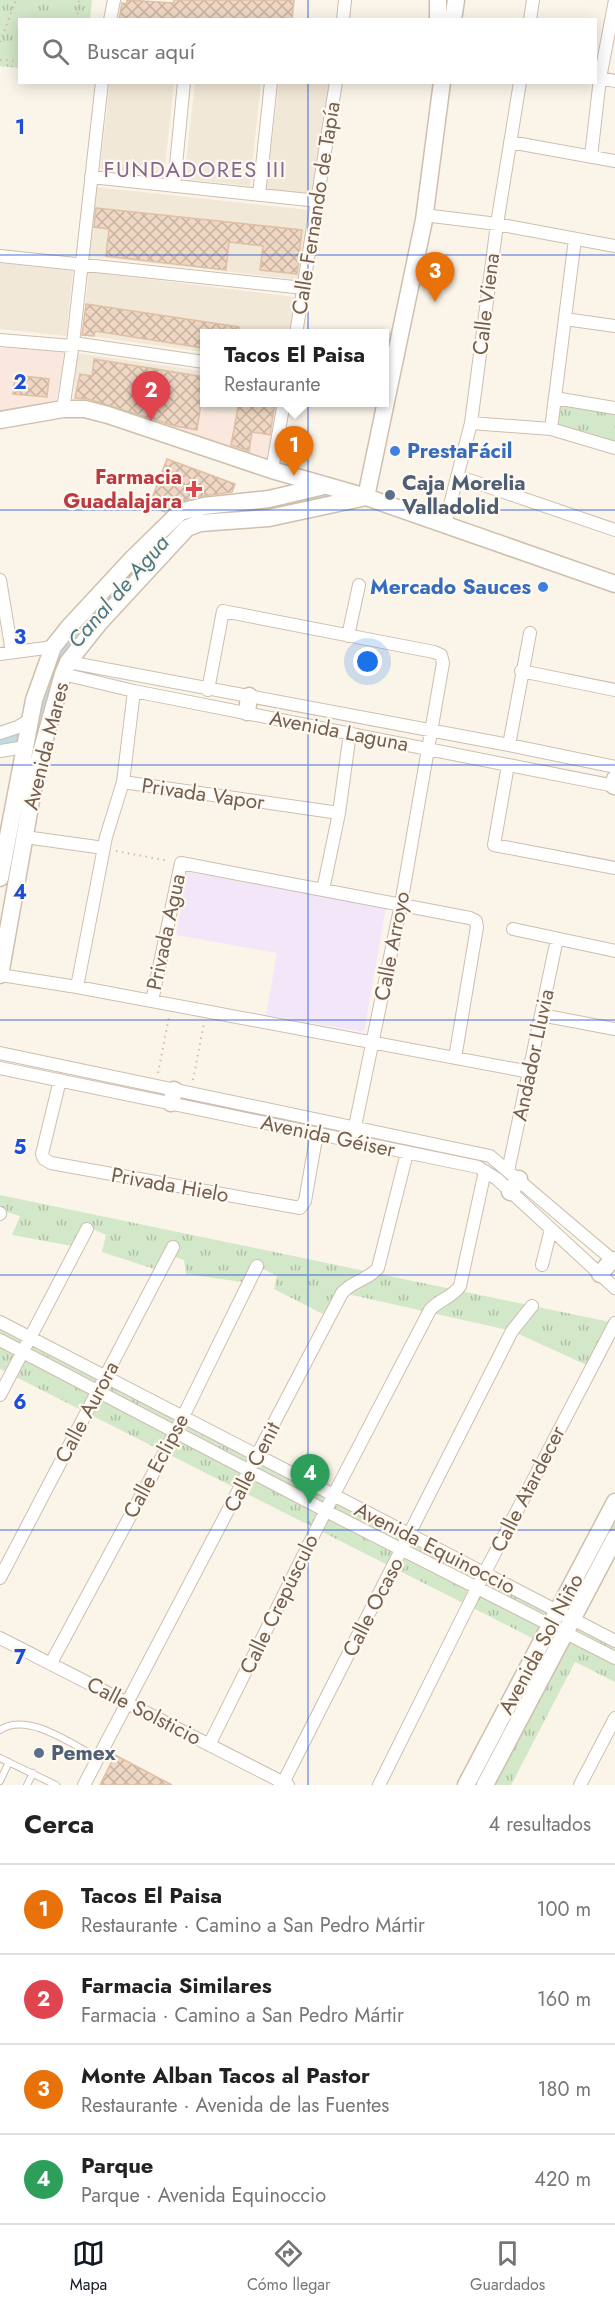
<!DOCTYPE html>
<html lang="es">
<meta charset="utf-8">
<style>
:root{--surface:#fff;--page:#f2f2f2;--text:#222;--muted:#767676;--line:#e0e0e0;--accent:#111827}
body{margin:0;font-family:Jost,sans-serif;background:var(--page);color:var(--text)}
.you{position:absolute;left:368px;top:662px;width:21px;height:21px;margin:-15px;border:4px solid #fff;border-radius:50%;background:#1a73e8;box-shadow:0 0 0 9px #1a73e833}
.badge{display:grid;place-items:center;width:39px;height:39px;border-radius:50%;background:var(--accent);color:#fff;font-size:20px;font-weight:700}
.pin{position:absolute;translate:-50% -50px;filter:drop-shadow(0 2px 3px #0008)}
.pin::after{content:'';position:absolute;top:32px;width:21px;height:18px;background:inherit;clip-path:polygon(0 0,100% 0,50% 100%)}
.popup{position:absolute;left:200px;top:329px;width:189px;height:78px;box-sizing:border-box;display:grid;place-content:center;border-radius:0px;background:var(--surface);filter:drop-shadow(0 2px 4px #0005);font-size:20px;white-space:nowrap;color:var(--muted)}
.popup b{font-size:22px;color:var(--text)}
.popup::after{content:'';position:absolute;left:50%;top:100%;margin-left:-12px;border:12px solid transparent;border-top-color:var(--surface)}
.list{margin:0;padding:0;list-style:none}
h2{display:flex;justify-content:space-between;align-items:center;height:78px;margin:0;padding:0 24px;font-size:26px}
h2 small{font-size:20px;font-weight:400;color:var(--muted)}
.list li{display:grid;grid-template-columns:39px 1fr auto;gap:18px;align-items:center;box-sizing:border-box;height:90px;padding:0 24px;border-top:2px solid var(--line)}
.list b{display:block;font-size:22px;white-space:nowrap}
.list p{margin:0;font-size:20px;white-space:nowrap;color:var(--muted)}
.list em{font-size:20px;font-style:normal;color:var(--muted)}
.icon{flex:none;width:33px;height:33px;fill:none;stroke:currentColor;stroke-width:2;stroke-linecap:round;stroke-linejoin:round}
.map{position:relative;flex:none;width:615px;height:1785px;overflow:hidden}
.search{position:absolute;background:var(--surface);box-shadow:0 3px 15px #0003;left:18px;right:18px;top:18px;height:66px;display:flex;align-items:center;gap:15px;box-sizing:border-box;padding:0 21px;border-radius:0px;color:var(--muted);font-size:22px}
.sheet{height:438px;background:var(--surface)}
nav{display:flex;justify-content:space-around;align-items:center;box-sizing:border-box;height:84px;border-top:2px solid var(--line);background:var(--surface);font-size:16px;color:var(--muted)}
nav a{display:grid;justify-items:center;gap:3px}
nav .on{color:var(--accent)}
.map>svg:first-child{display:block}
</style>
<div class="map">
<svg width="615" height="1785" viewBox="0 0 615 1785">
<defs>
<pattern id="park-tufts" width="24" height="20" patternUnits="userSpaceOnUse" patternTransform="scale(1.5)"><rect width="24" height="20" fill="#d3e8c8"/><path d="M3 7l-1-3M5 7V3M7 7l1-3M15 17l-1-3M17 17v-4M19 17l1-3" fill="none" stroke="#b0bfa5"/></pattern>
<pattern id="building-cross-hatch" width="8" height="8" patternUnits="userSpaceOnUse" patternTransform="scale(1.5)"><rect width="8" height="8" fill="#efd7c3"/><path d="M0 0l8 8M0 8l8-8" fill="none" stroke="#c6b2a1"/></pattern>
</defs>
<rect width="100%" height="100%" fill="#fbf5e9"/>
<path fill="#f2e8d8" d="M110,82L174,83L164,176L100,169Z
M195,83H261L250,186L184,179Z
M279,83H331L318,195L266,189Z
M95,187L309,210L302,280L87,256Z
M0,263L73,271L66,336L0,329Z
M89,272L294,297L295,298L291,333L204,334V352L82,335Z
M77,353L204,371V402L280,403L277,416H237L74,390Z"/>
<path fill="#fae8de" d="M0,348L65,351L56,404L0,413Z
M74,390L236,416L238,409L277,416L268,467L73,397Z"/>
<path fill="#f2e6f8" d="M187,872L386,908L364,1032L266,1015L277,953L176,935Z"/>
<path fill="url(#park-tufts)" d="M0,0H92L90,19L20,20L19,68L0,66Z
M555,398L615,408V448L551,429Z
M0,1195L615,1323L591,1367L512,1331L343,1293L329,1317L274,1289L277,1276L257,1266L249,1283L186,1274L184,1260L169,1255L157,1270L102,1252L106,1235L93,1229L78,1247L12,1235L20,1216L3,1211L0,1215Z
M0,1321L558,1612L615,1502V1529L569,1617L615,1641V1682L575,1662L511,1785H466L536,1640L0,1369Z"/>
<g fill="none" stroke-linecap="round" stroke-linejoin="round">
<path stroke="#bfdce4" stroke-width="14" d="M223,512L266,509L321,495
M0,741C15,738 31,737 38,722L54,672L70,641L162,539"/>
</g>
<path fill="url(#building-cross-hatch)" stroke="#e0bfa4" stroke-width="1.5" d="M127,0L174,3V0H294L292,20H119L122,3L127,4Z
M96,208L302,230L297,274L260,270L263,246L229,242L226,270L106,256L109,229L94,227Z
M86,304L239,327V333H204V348L95,331L94,336L82,335Z
M94,359L204,377V404L201,403L197,430L175,426L88,399L75,398L80,374L92,376Z
M15,375L49,379L47,397L13,394Z
M239,402H275L270,435L252,432L249,451L231,445Z
M167,459L235,484L232,492L203,496L177,502L165,512L149,506Z
M115,1755L172,1785H100Z"/>
<g fill="none" stroke-linecap="round" stroke-linejoin="round">
<defs>
<path id="lane" d="M0,1730C27,1711 73,1745 98,1758
M0,1758L56,1785
M0,1781L9,1762
M27,1785L33,1773"/>
<path id="street" d="M110,20L114,0
M343,20L345,0
M530,20L533,0
M600,78L615,81
M510,142L615,161
M591,157L600,78L615,0
M91,177L318,201
M174,186L184,82
M259,195L271,82
M424,215L497,224L615,246
M0,256L304,288
M565,319L615,326
M296,334L336,82
M0,340L72,346
M73,343L204,362
M555,398L615,408
M63,409L73,343L102,82
M471,423L551,429L615,448
M551,429L575,239
M272,470L284,402
M457,476L615,530
M445,524L471,423L497,224L520,82
M0,580L12,652
M348,636L359,585
M0,654L53,647
M68,662L509,745L615,767
M521,671L615,690
M63,674L134,691L615,786
M208,690L223,611L434,652L441,655L443,663L401,904L352,1141
M0,733L18,727L29,720
M509,745L530,633
M0,751L25,747
M508,765L494,845L615,868
M123,782L339,813
M25,837L104,848
M323,890L339,813L350,733
M513,929L615,951
M0,975L77,987L530,1072
M77,987L106,837L123,782L134,691
M152,1001L181,863L470,918L476,921L477,927L455,1058
M541,1015L615,1029
M0,1053L490,1156L615,1262
M0,1068L478,1167L497,1179L615,1288
M60,1080L42,1154L44,1159L51,1163L300,1208L305,1201L317,1133
M508,1171L557,939
M0,1214V1213
M542,1265L551,1229
M0,1322L615,1641
M0,1340L326,1511L615,1658
M0,1395L87,1229
M0,1578L173,1247
M0,1638L288,1785
M51,1663L176,1431L257,1266
M209,1745L333,1496L430,1310C438,1300 452,1298 460,1286L485,1171
M283,1783L512,1331L532,1306
M84,1785L342,1293C352,1281 368,1280 378,1268L407,1153
M379,1785L484,1574L615,1323
M580,1785L615,1718"/>
<path id="secondary" d="M438,20V0
M453,20L456,0
M0,420L63,409H85L108,415L272,470L366,497L615,584
M366,497L424,220L442,82
M247,712L249,696
M614,786L615,779
M0,878L34,700L53,647L69,627L132,559L180,512L204,506L269,499L324,486
M0,975L37,767L63,674L68,662L100,622L187,528L200,523L269,518L366,497
M171,1103L174,1090
M510,1192L519,1179
M600,1274L612,1260
M466,1785L615,1502
M485,1785L615,1538"/>
</defs>
<use href="#lane" stroke="#cdbeb0" stroke-width="8"/>
<use href="#street" stroke="#cdbeb0" stroke-width="14"/>
<use href="#secondary" stroke="#cfbfad" stroke-width="19"/>
<path stroke="#d4baa5" stroke-width="2" stroke-dasharray="1.5 4.5" stroke-linecap="butt" d="M77,20L79,0
M0,42L16,0
M0,60L20,61
M116,851L169,861
M158,1073L169,1017
M193,1080L204,1023"/>
<use href="#lane" stroke="#fff" stroke-width="6"/>
<use href="#street" stroke="#fff" stroke-width="12"/>
<use href="#secondary" stroke="#fff" stroke-width="16"/>
</g>
<path fill="none" stroke="#1d4ed8" stroke-width="1.5" stroke-opacity="0.55" d="M308,0V20M308,82V1785M0,255H615M0,510H615M0,765H615M0,1020H615M0,1275H615M0,1530H615"/>
<g fill="#3f7fe0" stroke="#fef9f0" stroke-width="2">
<circle cx="395" cy="451" r="6"/>
<circle cx="543" cy="587" r="6"/>
</g>
<path fill="#e0444e" stroke="#fef9f0" stroke-width="2" d="M191 480h6v6h6v6h-6v6h-6v-6h-6v-6h6z"/>
<g fill="#5c6f8a" stroke="#fef9f0" stroke-width="2">
<circle cx="390" cy="495" r="6"/>
<circle cx="39" cy="1753" r="6"/>
</g>
<g text-anchor="middle" stroke-width="4.5" stroke-linejoin="round" paint-order="stroke">
<g font-size="21" fill="#745e4e" stroke="#fef9f0">
<text transform="translate(316 208) rotate(-81)" y="7">Calle Fernando de Tapía</text>
<text transform="translate(486 304) rotate(-83)" y="7">Calle Viena</text>
<text transform="translate(339 731) rotate(11)" y="7">Avenida Laguna</text>
<text transform="translate(46 746) rotate(-76)" y="7">Avenida Mares</text>
<text transform="translate(203 794) rotate(8)" y="7">Privada Vapor</text>
<text transform="translate(166 932) rotate(-78)" y="7">Privada Agua</text>
<text transform="translate(392 946) rotate(-79)" y="7">Calle Arroyo</text>
<text transform="translate(533 1055) rotate(-78)" y="7">Andador Lluvia</text>
<text transform="translate(328 1136) rotate(12)" y="7">Avenida Géiser</text>
<text transform="translate(170 1185) rotate(10)" y="7">Privada Hielo</text>
<text transform="translate(87 1412) rotate(-62)" y="7">Calle Aurora</text>
<text transform="translate(156 1466) rotate(-62)" y="7">Calle Eclipse</text>
<text transform="translate(252 1467) rotate(-63)" y="7">Calle Cenit</text>
<text transform="translate(528 1489) rotate(-63)" y="7">Calle Atardecer</text>
<text transform="translate(435 1548) rotate(27)" y="7">Avenida Equinoccio</text>
<text transform="translate(279 1604) rotate(-64)" y="7">Calle Crepúsculo</text>
<text transform="translate(373 1607) rotate(-63)" y="7">Calle Ocaso</text>
<text transform="translate(541 1644) rotate(-62)" y="7">Avenida Sol Niño</text>
<text transform="translate(144 1711) rotate(27)" y="7">Calle Solsticio</text>
</g>
<g font-size="21" font-weight="bold" fill="#366cbe" stroke="#fef9f0" text-anchor="start">
<text x="407" y="458">PrestaFácil</text>
<text x="531" y="594" text-anchor="end">Mercado Sauces</text>
</g>
<g font-size="21" font-weight="bold" fill="#be3a42" stroke="#fef9f0" text-anchor="end">
<text x="182" y="484">Farmacia<tspan x="182" dy="24">Guadalajara</tspan></text>
</g>
<g font-size="21" font-weight="bold" fill="#4e5e75" stroke="#fef9f0" text-anchor="start">
<text x="402" y="490">Caja Morelia<tspan x="402" dy="24">Valladolid</tspan></text>
<text x="51" y="1760">Pemex</text>
</g>
<g font-size="22" letter-spacing="1.5" fill="#856690" stroke="#fef9f0">
<text x="195" y="177">FUNDADORES III</text>
</g>
<g font-size="22" font-style="italic" fill="#497885" stroke="#fef9f0">
<text transform="translate(118 591) rotate(-49)" y="8">Canal de Agua</text>
</g>
</g>
<g font-size="20" text-anchor="middle" font-weight="bold" fill="#1d4ed8" stroke="#fef9f0" stroke-width="4.5" stroke-linejoin="round" paint-order="stroke">
<text x="20" y="134">1</text>
<text x="20" y="389">2</text>
<text x="20" y="644">3</text>
<text x="20" y="899">4</text>
<text x="20" y="1154">5</text>
<text x="20" y="1409">6</text>
<text x="20" y="1664">7</text>
</g>
</svg>
<div class="you"></div>
<div class="pin badge" style="left:294px;top:476px;background:#e8710a">1</div>
<div class="popup"><b>Tacos El Paisa</b>Restaurante</div>
<div class="pin badge" style="left:151px;top:421px;background:#e0444e">2</div>
<div class="pin badge" style="left:435px;top:302px;background:#e8710a">3</div>
<div class="pin badge" style="left:310px;top:1504px;background:#2e9e5b">4</div>
<div class="search"><svg class="icon" aria-label="search" viewBox="0 0 24 24"><circle cx="10" cy="10" r="6"/><path d="M15 15l6 6"/></svg>Buscar aquí</div>
</div>
<section class="sheet">
<h2>Cerca<small>4 resultados</small></h2>
<ul class="list">
<li><span class="badge" style="background:#e8710a">1</span><div><b>Tacos El Paisa</b><p>Restaurante · Camino a San Pedro Mártir</p></div><em>100 m</em></li>
<li><span class="badge" style="background:#e0444e">2</span><div><b>Farmacia Similares</b><p>Farmacia · Camino a San Pedro Mártir</p></div><em>160 m</em></li>
<li><span class="badge" style="background:#e8710a">3</span><div><b>Monte Alban Tacos al Pastor</b><p>Restaurante · Avenida de las Fuentes</p></div><em>180 m</em></li>
<li><span class="badge" style="background:#2e9e5b">4</span><div><b>Parque</b><p>Parque · Avenida Equinoccio</p></div><em>420 m</em></li>
</ul>
</section>
<nav>
<a class="on"><svg class="icon" aria-label="map" viewBox="0 0 24 24"><path d="M3 6l6-2 6 2 6-2v14l-6 2-6-2-6 2zM9 4v14M15 6v14"/></svg>Mapa</a>
<a><svg class="icon" aria-label="directions" viewBox="0 0 24 24"><path d="M12 3l9 9-9 9-9-9zM9 14v-3h6M13 9l2 2-2 2"/></svg>Cómo llegar</a>
<a><svg class="icon" aria-label="saved" viewBox="0 0 24 24"><path d="M7 4h10v16l-5-4-5 4z"/></svg>Guardados</a>
</nav>
